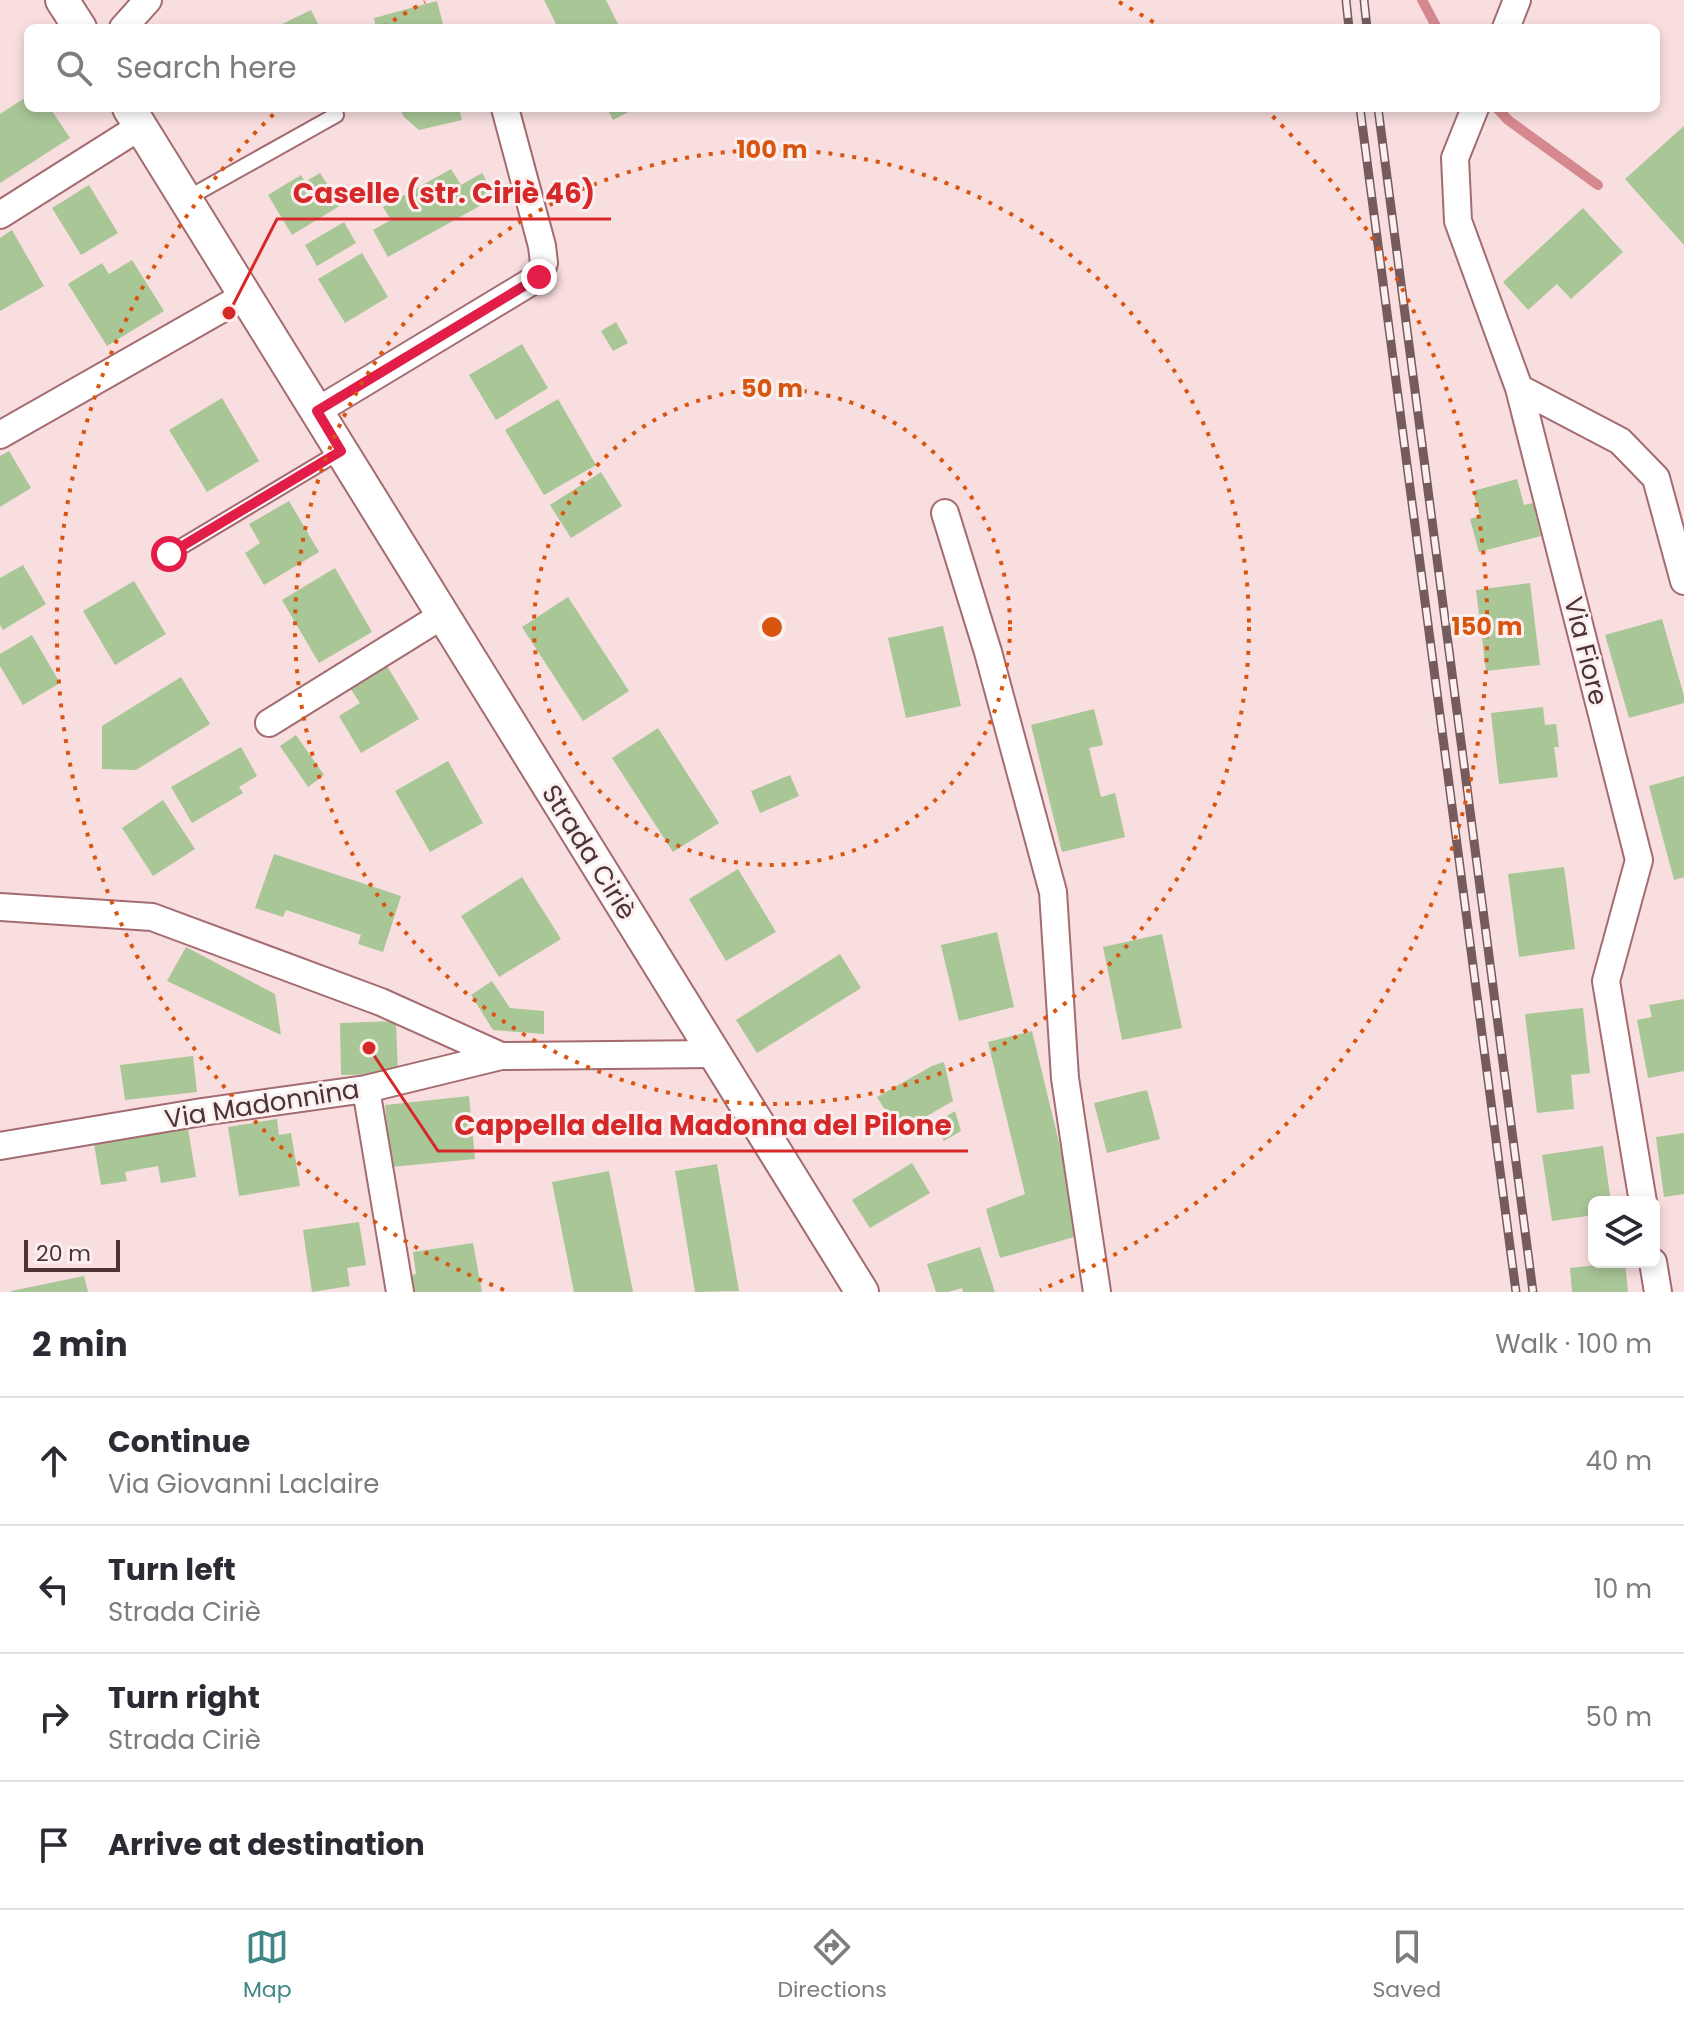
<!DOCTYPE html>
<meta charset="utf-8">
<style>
:root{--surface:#fff;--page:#f2f2f3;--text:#2b2b33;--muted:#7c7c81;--line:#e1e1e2;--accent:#3f8785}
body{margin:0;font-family:Poppins,sans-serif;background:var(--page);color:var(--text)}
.controls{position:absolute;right:24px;bottom:24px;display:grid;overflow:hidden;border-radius:12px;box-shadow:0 4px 12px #0003}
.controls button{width:72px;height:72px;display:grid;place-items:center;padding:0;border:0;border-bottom:2px solid var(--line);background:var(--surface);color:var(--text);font:40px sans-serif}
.scale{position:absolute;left:24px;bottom:20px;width:96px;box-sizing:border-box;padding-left:8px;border:4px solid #4c3335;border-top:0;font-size:22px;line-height:28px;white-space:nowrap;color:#4c3335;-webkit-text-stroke:6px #fcefef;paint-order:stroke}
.stop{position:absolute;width:24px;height:24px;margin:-18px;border:6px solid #e11d48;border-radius:50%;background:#fff}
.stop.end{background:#e11d48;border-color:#fff;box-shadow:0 2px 8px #0008}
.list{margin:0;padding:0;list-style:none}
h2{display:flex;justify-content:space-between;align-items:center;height:104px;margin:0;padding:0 32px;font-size:34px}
h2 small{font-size:26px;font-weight:400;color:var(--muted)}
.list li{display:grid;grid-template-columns:52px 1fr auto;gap:24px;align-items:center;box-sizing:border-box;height:128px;padding:0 32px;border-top:2px solid var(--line)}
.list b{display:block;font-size:30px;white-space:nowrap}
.list p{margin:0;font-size:26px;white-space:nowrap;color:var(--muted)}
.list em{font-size:26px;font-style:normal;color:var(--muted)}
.icon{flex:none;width:44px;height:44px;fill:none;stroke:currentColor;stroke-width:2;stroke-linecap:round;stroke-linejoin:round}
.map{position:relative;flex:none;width:1684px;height:1292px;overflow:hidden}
.search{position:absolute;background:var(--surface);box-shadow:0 4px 12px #0003;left:24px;right:24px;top:24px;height:88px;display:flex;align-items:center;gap:20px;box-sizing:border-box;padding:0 28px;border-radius:12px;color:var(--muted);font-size:30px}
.sheet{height:616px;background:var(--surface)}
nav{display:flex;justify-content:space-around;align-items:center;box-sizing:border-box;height:112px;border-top:2px solid var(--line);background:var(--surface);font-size:22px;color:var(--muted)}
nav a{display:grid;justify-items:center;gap:4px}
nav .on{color:var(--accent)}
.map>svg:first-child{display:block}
</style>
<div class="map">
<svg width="1684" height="1292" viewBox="0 0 1684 1292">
<rect width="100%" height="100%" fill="#f8dedf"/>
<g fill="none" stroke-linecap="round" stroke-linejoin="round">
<path stroke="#d6888f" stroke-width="10" d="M1422,0L1437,28
M1497,108L1508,120L1598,185"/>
</g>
<path fill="#a9c697" d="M544,0H606L620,28H558Z
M437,1L444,28H376L374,18Z
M311,10L320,28H274Z
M28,96V108H50L70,138L0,183V114Z
M401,108H459L462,120L419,130L403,116Z
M607,108H636L613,120Z
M1684,126V245L1625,179Z
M451,169L461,185L482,173L496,197L388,257L373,230L391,220L383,207Z
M320,173L341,205L292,235L268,195L301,175L305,182Z
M89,185L118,233L81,255L52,208Z
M1583,208L1623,252L1571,299L1557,284L1528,310L1503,282Z
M344,222L356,243L317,266L305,245Z
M12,230L44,286L0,311V238Z
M362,253L388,297L345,323L318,279Z
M132,260L164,311L107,346L68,284L102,263L109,274Z
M616,322L628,343L613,351L601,331Z
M522,344L548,388L496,420L469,375Z
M222,398L259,461L207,492L169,430Z
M558,399L596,465L544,495L505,430Z
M9,451L31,488L0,507V456Z
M601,472L622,506L571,538L550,505Z
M1517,479L1524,505L1533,503L1541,536L1479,552L1470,519L1480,516L1473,491Z
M289,501L319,552L264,585L245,553L260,543L249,524Z
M23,565L46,604L3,630L0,625V578Z
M335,568L372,632L319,663L282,600Z
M134,581L166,634L115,665L83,611Z
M1530,583L1540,665L1486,671L1476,590Z
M568,597L629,691L583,721L522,627Z
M1662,619L1684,696V703L1629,718L1605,635Z
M943,626L961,706L906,718L888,638Z
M32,635L60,683L23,705L0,666V654Z
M387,666L419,719L361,753L339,716L360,703L350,688Z
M181,677L210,724L136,770L102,769V726Z
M1543,707L1545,725L1556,724L1559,747H1554L1558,777L1499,784L1491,713Z
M1094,709L1103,745L1089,748L1101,797L1115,793L1125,837L1062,852L1031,725Z
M658,728L719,823L673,852L612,758Z
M296,735L324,775L308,787L280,746Z
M241,747L257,776L239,787L243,793L192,823L171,787Z
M448,761L483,823L430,852L395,791Z
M790,775L799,796L760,813L751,791Z
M1684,776V877L1674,880L1649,786Z
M163,800L195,849L153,876L122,828Z
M274,854L401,896L383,952L358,944L361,935L286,910L283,917L255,908Z
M1564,867L1575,949L1519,957L1508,874Z
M738,869L776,932L726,961L689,899Z
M522,877L561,939L499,977L461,916Z
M997,932L1014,1007L959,1021L941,945Z
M1162,934L1182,1028L1122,1040L1103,947Z
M186,947L275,994L281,1035L167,981Z
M840,954L861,988L757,1053L736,1020Z
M492,981L510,1008L544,1011V1034L493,1030L471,995Z
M1684,999V1071L1648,1078L1637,1020L1652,1017L1649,1005Z
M1583,1008L1590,1073L1571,1075L1574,1109L1537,1113L1525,1014Z
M396,1021L398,1074L341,1075L340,1023Z
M1032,1031L1069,1184L1085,1234L1000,1258L986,1209L1025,1194L988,1042Z
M193,1056L197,1092L125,1100L120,1065Z
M944,1062L953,1101L899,1132L877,1097L932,1066Z
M1147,1090L1160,1139L1107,1153L1094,1103Z
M469,1096L475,1159L391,1167L385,1105Z
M955,1111L961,1131L944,1141L936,1123Z
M277,1119L279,1135L291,1133L300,1186L239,1196L228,1127Z
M187,1123L196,1177L161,1183L158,1166L125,1172L127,1181L101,1185L93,1138Z
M1684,1133V1194L1664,1197L1656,1137Z
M1603,1146L1611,1202H1594V1215L1552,1221L1542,1155Z
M912,1163L930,1193L870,1228L852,1200Z
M717,1164L739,1291L695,1292L675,1171Z
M609,1171L633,1292H574L552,1182Z
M359,1222L366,1265L347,1268L350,1286L312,1292L303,1230Z
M473,1243L482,1292H413L411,1275L416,1274L413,1252Z
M980,1247L995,1292H963L962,1288L948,1292H936L927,1264Z
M1625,1262L1628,1292H1572L1570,1268Z
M84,1276L88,1292H11V1291Z"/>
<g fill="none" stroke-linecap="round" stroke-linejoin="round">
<defs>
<path id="service" d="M186,199L336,115
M169,554L341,451"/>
<path id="minor" d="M123,28L148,0
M1506,28L1517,0
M1475,108L1455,158L1458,221L1519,388L1639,860L1606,981L1643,1202
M0,215L141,126
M1519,388L1620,441L1656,478L1684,581
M317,411L539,277L544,263L542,246L505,108
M0,435L246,295
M945,513L988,652L1053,892L1065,1078L1097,1292
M269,723L443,615
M0,907L152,917L381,1002L501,1056
M366,1089L400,1292
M0,1146L202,1112L366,1089L501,1056L714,1054
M1653,1262L1658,1292"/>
<path id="tertiary" d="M62,0L80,28
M129,108L862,1292"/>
</defs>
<use href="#service" stroke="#a46b70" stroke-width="18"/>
<use href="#minor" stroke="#a46b70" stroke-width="30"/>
<use href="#tertiary" stroke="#a46b70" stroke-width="36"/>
<use href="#service" stroke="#fff" stroke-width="14"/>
<use href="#minor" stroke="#fff" stroke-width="26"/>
<use href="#tertiary" stroke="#fff" stroke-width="32"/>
<defs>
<path id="rail" d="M1346,0L1349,28
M1364,0L1367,28
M1360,108L1516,1292
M1378,108L1533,1292"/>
</defs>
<use href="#rail" stroke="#755b5d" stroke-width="9"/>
<use href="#rail" stroke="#fcefef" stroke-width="6" stroke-dasharray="18" stroke-linecap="butt"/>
</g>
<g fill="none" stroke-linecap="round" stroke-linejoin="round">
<path stroke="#e11d48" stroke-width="10" d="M169,554L341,451L317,411L539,277"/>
</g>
<g fill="none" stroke="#d85510" stroke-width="4" stroke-dasharray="4 8">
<circle cx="772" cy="627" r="238"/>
<circle cx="772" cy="627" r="477"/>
<path d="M504 1290A715 715 0 0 1 280 108M383 27A715 715 0 0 1 425 2M1119 2A715 715 0 0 1 1161 27M1264 108A715 715 0 0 1 1040 1290"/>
</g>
<g text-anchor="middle" stroke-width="6" stroke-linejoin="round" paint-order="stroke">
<g font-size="26" fill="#4c3335" stroke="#fcefef">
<text transform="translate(1586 651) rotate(76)" y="9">Via Fiore</text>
<text transform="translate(589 852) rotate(58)" y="9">Strada Ciriè</text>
<text transform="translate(262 1104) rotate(-9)" y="9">Via Madonnina</text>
</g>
</g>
<circle cx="772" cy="627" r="12" fill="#d85510" stroke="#fcefef" stroke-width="4"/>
<g font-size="24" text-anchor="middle" font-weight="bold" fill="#d85510" stroke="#fcefef" stroke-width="6" stroke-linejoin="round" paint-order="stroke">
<text x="772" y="158">100 m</text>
<text x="772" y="397">50 m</text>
<text x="1487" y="635">150 m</text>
</g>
<path fill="none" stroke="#d62828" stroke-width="3" d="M229 313L277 219H611M369 1048L438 1151H968"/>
<g fill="#d62828" stroke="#fcefef" stroke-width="3">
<circle cx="229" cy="313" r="8"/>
<circle cx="369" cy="1048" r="8"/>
</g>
<g font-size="28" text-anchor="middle" font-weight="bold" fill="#d62828" stroke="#fcefef" stroke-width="6" stroke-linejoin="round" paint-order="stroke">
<text x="444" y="203">Caselle (str. Ciriè 46)</text>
<text x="703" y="1135">Cappella della Madonna del Pilone</text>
</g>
</svg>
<div class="controls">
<button><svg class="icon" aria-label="layers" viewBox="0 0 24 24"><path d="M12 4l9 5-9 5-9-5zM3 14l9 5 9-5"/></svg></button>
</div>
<div class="scale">20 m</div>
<div class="stop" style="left:169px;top:554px"></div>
<div class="stop end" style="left:539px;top:277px"></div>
<div class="search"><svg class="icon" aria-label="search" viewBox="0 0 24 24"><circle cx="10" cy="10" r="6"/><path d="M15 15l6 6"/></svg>Search here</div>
</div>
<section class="sheet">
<h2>2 min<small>Walk · 100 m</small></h2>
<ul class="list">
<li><svg class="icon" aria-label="ahead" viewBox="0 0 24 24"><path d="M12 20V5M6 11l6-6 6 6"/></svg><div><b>Continue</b><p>Via Giovanni Laclaire</p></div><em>40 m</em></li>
<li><svg class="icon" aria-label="left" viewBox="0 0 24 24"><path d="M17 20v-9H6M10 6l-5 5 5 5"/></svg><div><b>Turn left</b><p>Strada Ciriè</p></div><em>10 m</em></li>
<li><svg class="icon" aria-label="right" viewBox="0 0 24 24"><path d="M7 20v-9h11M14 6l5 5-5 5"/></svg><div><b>Turn right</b><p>Strada Ciriè</p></div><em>50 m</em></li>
<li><svg class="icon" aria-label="arrive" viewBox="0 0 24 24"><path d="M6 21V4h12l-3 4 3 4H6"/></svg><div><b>Arrive at destination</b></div></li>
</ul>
</section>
<nav>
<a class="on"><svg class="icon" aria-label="map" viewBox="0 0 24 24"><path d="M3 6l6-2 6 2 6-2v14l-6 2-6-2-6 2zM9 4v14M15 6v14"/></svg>Map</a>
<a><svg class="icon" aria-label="directions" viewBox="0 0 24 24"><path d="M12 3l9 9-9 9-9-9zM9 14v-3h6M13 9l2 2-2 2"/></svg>Directions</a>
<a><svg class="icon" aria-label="saved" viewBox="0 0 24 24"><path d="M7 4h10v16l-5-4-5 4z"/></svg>Saved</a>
</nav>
